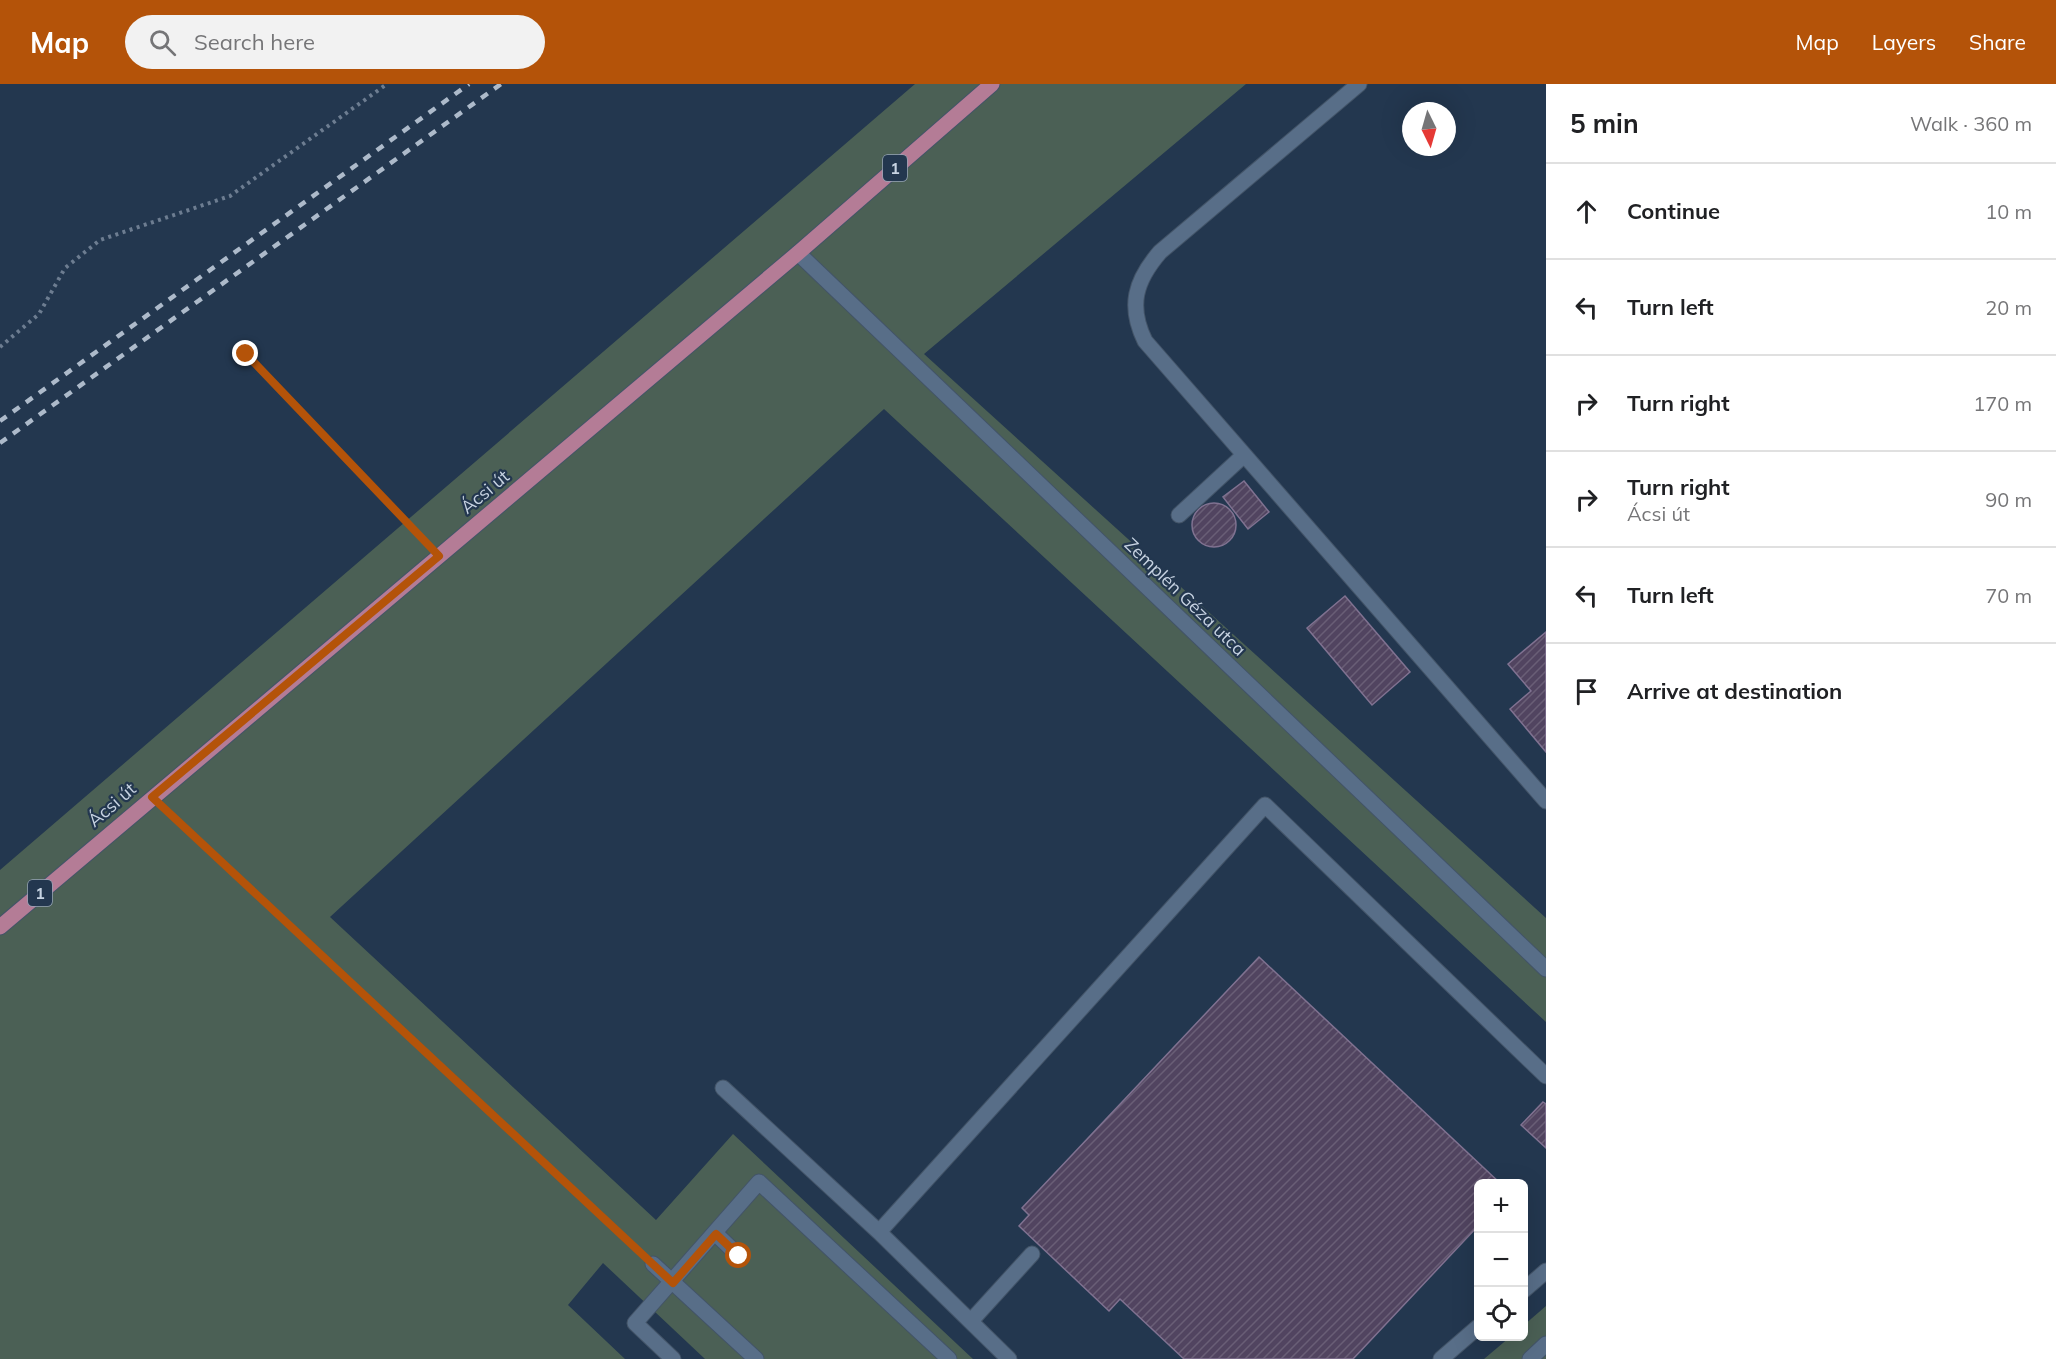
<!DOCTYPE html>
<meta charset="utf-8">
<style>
:root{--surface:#fff;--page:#f2f2f2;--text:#202124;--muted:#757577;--line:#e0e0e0;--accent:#b45309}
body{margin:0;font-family:Mulish,sans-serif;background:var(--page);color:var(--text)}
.controls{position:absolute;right:18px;bottom:18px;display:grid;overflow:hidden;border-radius:9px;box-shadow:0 6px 24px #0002}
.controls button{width:54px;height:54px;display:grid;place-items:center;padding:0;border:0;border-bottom:2px solid var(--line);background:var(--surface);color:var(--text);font:30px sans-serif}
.compass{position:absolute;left:1402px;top:18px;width:54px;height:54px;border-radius:50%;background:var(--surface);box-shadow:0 6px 24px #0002;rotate:175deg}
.stop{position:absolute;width:18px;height:18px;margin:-14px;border:4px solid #b45309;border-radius:50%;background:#fff}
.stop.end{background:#b45309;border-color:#fff;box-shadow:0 2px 6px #0008}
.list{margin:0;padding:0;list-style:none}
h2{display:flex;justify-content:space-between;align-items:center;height:78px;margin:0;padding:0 24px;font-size:26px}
h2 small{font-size:20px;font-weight:400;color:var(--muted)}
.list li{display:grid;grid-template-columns:39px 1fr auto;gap:18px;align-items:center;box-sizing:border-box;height:96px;padding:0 24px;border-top:2px solid var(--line)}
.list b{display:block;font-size:22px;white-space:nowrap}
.list p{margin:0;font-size:20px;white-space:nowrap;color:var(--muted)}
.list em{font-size:20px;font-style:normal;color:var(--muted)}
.icon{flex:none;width:33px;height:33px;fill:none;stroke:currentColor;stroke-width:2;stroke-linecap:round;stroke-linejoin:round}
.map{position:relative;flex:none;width:1546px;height:1275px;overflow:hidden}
header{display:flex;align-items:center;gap:36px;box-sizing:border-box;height:84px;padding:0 30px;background:var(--accent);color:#fff}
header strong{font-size:28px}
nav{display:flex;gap:33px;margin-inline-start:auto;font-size:21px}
.search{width:420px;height:54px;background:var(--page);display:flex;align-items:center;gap:15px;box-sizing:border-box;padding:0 21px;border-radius:33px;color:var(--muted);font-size:22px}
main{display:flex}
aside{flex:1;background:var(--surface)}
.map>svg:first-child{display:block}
</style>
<header>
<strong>Map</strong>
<div class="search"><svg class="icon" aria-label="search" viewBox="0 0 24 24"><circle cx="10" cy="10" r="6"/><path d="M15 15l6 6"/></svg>Search here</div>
<nav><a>Map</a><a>Layers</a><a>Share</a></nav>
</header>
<main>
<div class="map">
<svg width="1546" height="1275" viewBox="0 0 1546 1275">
<defs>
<pattern id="building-hatch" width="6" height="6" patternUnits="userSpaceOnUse" patternTransform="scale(1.5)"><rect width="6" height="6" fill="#514460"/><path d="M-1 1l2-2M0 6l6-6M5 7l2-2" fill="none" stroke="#695e76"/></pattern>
</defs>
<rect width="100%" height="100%" fill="#23374f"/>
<path fill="#4b6055" d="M915,0H1246L924,270L1546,834V938L884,325L330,833L656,1136L733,1050L973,1275H705L603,1179L568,1221L625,1275H0V786Z
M1546,1222V1275H1484L1510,1253L1524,1252V1241Z"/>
<path fill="url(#building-hatch)" stroke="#807291" stroke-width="1.5" d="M1244,397L1269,428L1248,445L1223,413Z
M1192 441a22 22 0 1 1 44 0a22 22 0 1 1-44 0Z
M1345,512L1410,588L1372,621L1307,544Z
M1546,548V668L1510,625L1531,607L1508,580Z
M1259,873L1501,1100H1478V1142L1353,1275H1184L1120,1215L1109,1227L1019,1142L1029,1131L1022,1124Z
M1543,1018L1546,1020V1064L1521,1041Z"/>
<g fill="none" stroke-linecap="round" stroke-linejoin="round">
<defs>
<path id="minor" d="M1359,0L1160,168C1135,197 1128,222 1145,257L1546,717
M798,169L1546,885
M1179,431L1244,371
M723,1004L879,1148
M716,1150L739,1172
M653,1180L756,1275
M1524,1206L1546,1187
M971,1237L1032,1170
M673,1275L635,1239L759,1098L949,1275
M1009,1275L879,1148L1265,721L1546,992
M1441,1275L1478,1243
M1530,1275L1546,1260"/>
<path id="major" d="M0,843L798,169L992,0"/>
</defs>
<use href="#minor" stroke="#435468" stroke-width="17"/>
<use href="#major" stroke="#435468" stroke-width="17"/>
<path stroke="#6d7d91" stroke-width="4" stroke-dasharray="3 4.5" stroke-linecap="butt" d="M0,263L39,230L65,184L100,156L230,112L387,0
M246,270L426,459
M169,729L639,1168"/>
<use href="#minor" stroke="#586e88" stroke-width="15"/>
<use href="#major" stroke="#b47c96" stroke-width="15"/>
<path stroke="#adbaca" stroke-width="4.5" stroke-dasharray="8 8" stroke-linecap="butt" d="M0,337L469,0
M0,359L501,0"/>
</g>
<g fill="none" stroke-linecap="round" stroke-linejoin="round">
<path stroke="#b45309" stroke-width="8" d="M246,270L439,472L152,713L673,1199L716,1150L739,1172"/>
</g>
<g text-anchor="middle" stroke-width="4.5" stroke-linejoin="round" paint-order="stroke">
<g fill="#23374f" stroke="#96a4b6" stroke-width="1.5">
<rect x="883" y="71" width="24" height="26" rx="4.5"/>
<rect x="28" y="796" width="24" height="26" rx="4.5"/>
</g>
<g font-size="16" font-weight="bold" fill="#c7d3e2">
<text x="895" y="90">1</text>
<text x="40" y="815">1</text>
</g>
<g font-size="18" fill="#c7d3e2" stroke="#23374f">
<text transform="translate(485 408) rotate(-40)" y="6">Ácsi út</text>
<text transform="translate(1185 513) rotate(44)" y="6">Zemplén Géza utca</text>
<text transform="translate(112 721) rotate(-41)" y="6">Ácsi út</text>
</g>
</g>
</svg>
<div class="controls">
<button>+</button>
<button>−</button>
<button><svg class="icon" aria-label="locate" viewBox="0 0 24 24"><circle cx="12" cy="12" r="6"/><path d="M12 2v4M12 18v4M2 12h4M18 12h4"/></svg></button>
</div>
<svg class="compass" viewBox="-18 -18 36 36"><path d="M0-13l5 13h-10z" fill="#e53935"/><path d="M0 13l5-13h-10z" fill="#757577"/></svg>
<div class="stop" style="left:739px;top:1172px"></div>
<div class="stop end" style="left:246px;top:270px"></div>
</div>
<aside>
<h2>5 min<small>Walk · 360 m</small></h2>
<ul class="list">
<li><svg class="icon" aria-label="ahead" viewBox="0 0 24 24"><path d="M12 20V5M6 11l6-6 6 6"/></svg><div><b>Continue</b></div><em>10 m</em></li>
<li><svg class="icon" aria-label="left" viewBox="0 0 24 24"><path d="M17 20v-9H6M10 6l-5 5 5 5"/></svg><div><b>Turn left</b></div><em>20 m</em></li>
<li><svg class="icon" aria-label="right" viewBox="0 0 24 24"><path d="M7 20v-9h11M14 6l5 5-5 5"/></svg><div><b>Turn right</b></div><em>170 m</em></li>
<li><svg class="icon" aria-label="right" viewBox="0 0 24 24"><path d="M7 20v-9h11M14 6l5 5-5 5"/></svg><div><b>Turn right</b><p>Ácsi út</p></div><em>90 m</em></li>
<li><svg class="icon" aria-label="left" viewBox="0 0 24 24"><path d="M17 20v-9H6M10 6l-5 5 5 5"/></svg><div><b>Turn left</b></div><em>70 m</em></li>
<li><svg class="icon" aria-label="arrive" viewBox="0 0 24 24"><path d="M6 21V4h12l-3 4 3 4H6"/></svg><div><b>Arrive at destination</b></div></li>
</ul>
</aside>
</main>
